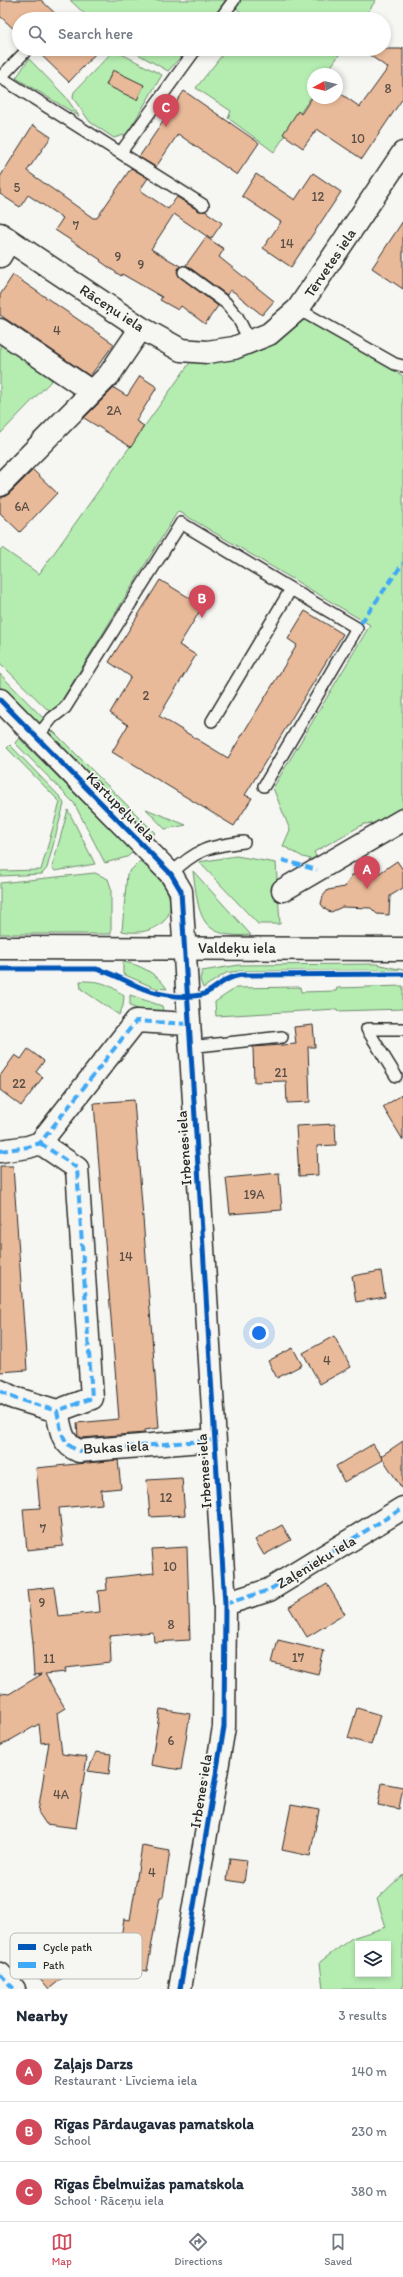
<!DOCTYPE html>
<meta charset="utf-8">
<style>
:root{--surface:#fff;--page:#f2f2f3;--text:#1f2937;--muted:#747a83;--line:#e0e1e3;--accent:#d1495b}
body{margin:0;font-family:Itim,sans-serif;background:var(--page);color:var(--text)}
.controls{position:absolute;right:12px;bottom:12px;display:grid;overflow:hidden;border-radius:0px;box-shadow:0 2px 6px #0003}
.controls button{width:36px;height:36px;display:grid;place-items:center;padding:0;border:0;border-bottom:1px solid var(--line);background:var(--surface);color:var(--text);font:20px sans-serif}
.compass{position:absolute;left:307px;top:68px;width:36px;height:36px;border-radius:50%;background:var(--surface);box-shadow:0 2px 6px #0003;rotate:262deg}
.you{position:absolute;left:259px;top:1333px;width:14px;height:14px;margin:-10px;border:3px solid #fff;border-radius:50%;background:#1a73e8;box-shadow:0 0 0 6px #1a73e833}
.badge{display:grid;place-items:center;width:26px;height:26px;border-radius:50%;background:var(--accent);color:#fff;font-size:13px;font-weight:700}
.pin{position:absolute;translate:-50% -33px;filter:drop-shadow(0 1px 2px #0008)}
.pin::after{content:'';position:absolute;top:21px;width:14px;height:12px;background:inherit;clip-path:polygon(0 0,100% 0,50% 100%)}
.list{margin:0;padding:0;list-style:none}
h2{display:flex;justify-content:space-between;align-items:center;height:52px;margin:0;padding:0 16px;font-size:17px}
h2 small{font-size:13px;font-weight:400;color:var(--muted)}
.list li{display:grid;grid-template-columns:26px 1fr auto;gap:12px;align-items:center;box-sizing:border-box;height:60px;padding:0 16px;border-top:1px solid var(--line)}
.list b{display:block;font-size:15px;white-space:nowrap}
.list p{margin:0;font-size:13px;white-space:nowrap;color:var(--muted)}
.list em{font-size:13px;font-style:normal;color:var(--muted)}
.icon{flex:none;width:22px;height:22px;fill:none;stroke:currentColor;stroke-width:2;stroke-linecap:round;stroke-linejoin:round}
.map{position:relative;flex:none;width:403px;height:1989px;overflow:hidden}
.search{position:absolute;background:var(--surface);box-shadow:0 2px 6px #0003;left:12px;right:12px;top:12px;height:44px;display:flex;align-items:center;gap:10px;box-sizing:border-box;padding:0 14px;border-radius:22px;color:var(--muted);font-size:15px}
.sheet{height:232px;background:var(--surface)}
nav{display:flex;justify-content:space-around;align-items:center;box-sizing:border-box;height:56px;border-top:1px solid var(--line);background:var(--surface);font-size:11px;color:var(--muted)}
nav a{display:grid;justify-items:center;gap:2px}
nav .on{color:var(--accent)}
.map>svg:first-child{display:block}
</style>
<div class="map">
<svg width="403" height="1989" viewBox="0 0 403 1989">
<rect width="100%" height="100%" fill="#f6f6f2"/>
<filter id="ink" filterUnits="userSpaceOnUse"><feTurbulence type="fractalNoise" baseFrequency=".025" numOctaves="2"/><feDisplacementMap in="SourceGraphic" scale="8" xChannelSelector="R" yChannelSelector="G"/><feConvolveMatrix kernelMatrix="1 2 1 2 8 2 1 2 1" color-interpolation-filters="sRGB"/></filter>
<g filter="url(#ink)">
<path fill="#b5edb1" stroke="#708c6e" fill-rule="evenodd" d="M70,0H227L212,19H90Z
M238,0H376L363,19H249L236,8Z
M129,49H188L168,71Z
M227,49H343L326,74H313V94L274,152L228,118L231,111L196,88Z
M114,50L162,75L127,134L114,138L90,122L73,98L74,92Z
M29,59L65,96L79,116L16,78Z
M300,314L403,376V809L377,823L364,824L314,852L318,861L303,857L283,846L290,830L273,788L370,625L178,511L54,713L50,712L0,663V550L2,548L39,574L194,357Z
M0,341L52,380L0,434Z
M0,674L46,721L36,723L31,721L0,688Z
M53,731L155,833L149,838L48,737Z
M19,738L133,852L127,857L105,863L74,803L15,743Z
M10,745L61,798L64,804L47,868L42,874L0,876V871L41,870L60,802L7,748Z
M146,809L186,825L165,829Z
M68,810L95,864L55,871L52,867Z
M236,856L276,863L280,924H258L199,862Z
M140,861C149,870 162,880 167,891C181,922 148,937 122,931L127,874Z
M193,871L251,935C199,939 199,915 193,871Z
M95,873L108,879L111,888V934H0V883Z
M123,962C139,964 158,974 167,989L155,988L123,974Z
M376,964L403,970L239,971L226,973L203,988L200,980L202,971L239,965Z
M80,981C101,981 108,983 124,996L123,1006L119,1015L81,989Z
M403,986V1009L338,1011L337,1009L216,1016L215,1002L236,988L300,987L301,992L336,991L337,988Z
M130,995L162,1006L164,1015L145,1012L130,1006Z
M403,1874V1989H323L320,1962L352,1938L386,1927L377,1899ZM358,1944H388V1974H358Z"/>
<path fill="#e9ba99" stroke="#2b2b2b" d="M0,0H41L61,19H19V34L0,16Z
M403,47V98L362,159L317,129L303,148L283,134L298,111L301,114L313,96V98H337V91L360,107L388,68L361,49H401Z
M35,49H92L96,53L69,82Z
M113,70L144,85L137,100L106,85Z
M184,91L259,143L237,175L178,134L156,167L139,157Z
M33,125L51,137L27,171L93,218H97L131,168L148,178L140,190L168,209L177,197L199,211H205L222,223L211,239L174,214L151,249L180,266L177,272L180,277L218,306L205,324L181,306L178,310L160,300L162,297L122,274L121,276L100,261L101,260L55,230L63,218L28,195L20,207L0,194V177Z
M313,173L341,192L291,267L263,248L281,222L242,196L256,174L295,200Z
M403,221V289L372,268Z
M206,237L224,249L219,257L274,301L262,315L234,292L230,290L227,295L186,265Z
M13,275L114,344L90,376L0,315V295Z
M140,376L157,387L136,421L144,426L131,447L84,418L114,388L127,396Z
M33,470L57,493L20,532L0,513V499L9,494Z
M160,580L203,606L179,645L196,655L159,716L228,758L297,645L288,639L305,611L343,634L245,795L252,798L234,826L112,752L128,725L110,713L131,677L109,662Z
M397,861L403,870V888L390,896L389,915L377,914L371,908L342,907L331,912L326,910L321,904L323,896L328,890L345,887L352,875L359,874L371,879Z
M313,1025L315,1047H308L310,1102L287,1103L286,1081L254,1082L253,1047L296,1044L294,1027Z
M28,1049L44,1061L36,1072L43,1077L21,1106L0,1090V1076L15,1055L21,1059Z
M403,1094V1140L383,1107Z
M134,1100L159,1428L144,1430V1433L81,1438L78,1436L77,1423L119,1419L94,1103Z
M335,1124L336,1145L317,1146L318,1175L299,1176L296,1126Z
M0,1166H13L27,1370L0,1372Z
M279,1173L282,1210L230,1214L226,1178Z
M381,1271L385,1297L356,1302L352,1276Z
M334,1336L351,1367L320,1384L303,1353Z
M293,1348L302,1365L277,1378L268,1361Z
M403,1441V1490L381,1456Z
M373,1444L383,1460L344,1482L336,1466Z
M118,1460L121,1488L101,1490L102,1504L59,1508L63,1546L27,1550L23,1509L40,1508L36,1468Z
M182,1478L185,1515L150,1517L147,1480Z
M282,1525L291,1540L264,1555L255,1540Z
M187,1547L190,1640L154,1642L153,1632L110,1636L111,1663L65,1668L66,1672L45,1674L65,1708L57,1713L62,1754L87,1757L76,1828L46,1824L38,1812L49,1742L41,1743L39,1724L0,1746V1693L9,1694L42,1674L34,1675L32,1643H33L27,1590L54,1587L58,1616L100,1612L98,1591L107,1590L106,1578L154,1573L152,1549Z
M327,1584L345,1614L307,1637L289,1607Z
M278,1640L324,1651L318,1674L272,1663Z
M357,1708L380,1715L371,1745L348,1738Z
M160,1709L190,1714L181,1770L151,1765Z
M96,1752L111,1754L109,1774L88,1771Z
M382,1783L403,1787L399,1809L378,1805Z
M291,1805L319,1810L310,1856L282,1850Z
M142,1846L170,1851L163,1897H160L147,1971L116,1966L124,1919L130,1920Z
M230,1858L247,1860L244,1883L227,1880Z
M58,1939L79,1964L49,1989L28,1964Z"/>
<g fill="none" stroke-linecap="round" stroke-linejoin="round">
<defs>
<path id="lane" d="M220,19L234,0
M0,77L203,205
M1,77L24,53
M121,152L196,49
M184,272L226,303L237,316L250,342
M298,309L395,364L403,366
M37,737L52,718L65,708L181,523L291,589L212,721
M264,786L357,628L291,589
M171,874C196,849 210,846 244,842
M189,1047L282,1037
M396,1076L367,1029H403"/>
<path id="street" d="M0,234L141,328L181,350L207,352L234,348L269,334L298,309L403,153
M0,256L9,241
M0,330L92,392
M0,485L109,375L141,328
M0,700L171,874L181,891L225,1604L224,1727L180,1989
M283,890L403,820
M40,1143L77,1168L92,1398L57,1411
M0,1151L28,1147L40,1143L136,1021L188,1024
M0,1391L14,1398L57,1411C61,1429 61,1444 79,1451L214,1440
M225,1604L269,1590L403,1508
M0,1974L14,1989"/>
<path id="secondary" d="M0,948L403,949"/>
</defs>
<use href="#lane" stroke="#2b2b2b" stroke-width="14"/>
<use href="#street" stroke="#2b2b2b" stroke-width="25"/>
<use href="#secondary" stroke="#2b2b2b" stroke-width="25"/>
<use href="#lane" stroke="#f6f6f2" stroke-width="11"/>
<use href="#street" stroke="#f6f6f2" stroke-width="22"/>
<use href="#secondary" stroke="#f6f6f2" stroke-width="22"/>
<path stroke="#3fa9f5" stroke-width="4" stroke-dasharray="8 4" stroke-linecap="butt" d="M361,623L403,563
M282,860L317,870
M40,1143L77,1168L92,1398L57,1411
M0,1151L28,1147L40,1143L136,1021L188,1024
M0,1391L14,1398L57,1411C61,1429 61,1444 79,1451L214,1440
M225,1604L269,1590L403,1508
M0,1974L14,1989"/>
<defs>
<path id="cycleway" d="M0,700L171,874L181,891L225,1604L224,1727L180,1989
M0,969H96C110,972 121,979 135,985C153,994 180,999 201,995C214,992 221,978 241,975L403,974"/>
</defs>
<use href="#cycleway" stroke="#f6f6f2" stroke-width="8"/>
<use href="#cycleway" stroke="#0057b8" stroke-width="5"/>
</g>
</g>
<g text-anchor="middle" stroke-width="3.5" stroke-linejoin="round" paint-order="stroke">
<g font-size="13" fill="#5a4f46">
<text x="388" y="93">8</text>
<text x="358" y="143">10</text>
<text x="17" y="192">5</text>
<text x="318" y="201">12</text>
<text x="76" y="230">7</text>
<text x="287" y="248">14</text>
<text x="118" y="261">9</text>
<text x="141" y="269">9</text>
<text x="57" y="335">4</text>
<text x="114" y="415">2A</text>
<text x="22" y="511">6A</text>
<text x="146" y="700">2</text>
<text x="281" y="1077">21</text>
<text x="19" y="1088">22</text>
<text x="254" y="1199">19A</text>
<text x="126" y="1261">14</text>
<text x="327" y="1365">4</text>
<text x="166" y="1502">12</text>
<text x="43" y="1533">7</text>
<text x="170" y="1571">10</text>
<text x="42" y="1607">9</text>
<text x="171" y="1629">8</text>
<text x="298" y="1662">17</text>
<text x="49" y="1663">11</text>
<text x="171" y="1745">6</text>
<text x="61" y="1799">4A</text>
<text x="152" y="1877">4</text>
</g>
<g font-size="15" fill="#2b2b2b" stroke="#f6f6f2">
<text transform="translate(330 263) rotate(-56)" y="5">Tērvetes iela</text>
<text transform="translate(112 308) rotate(33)" y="5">Rāceņu iela</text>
<text transform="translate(121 807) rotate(45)" y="5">Kartupeļu iela</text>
<text x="237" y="953">Valdeķu iela</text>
<text transform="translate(184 1148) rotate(-94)" y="5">Irbenes iela</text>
<text transform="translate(116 1447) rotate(-3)" y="5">Bukas iela</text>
<text transform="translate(204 1471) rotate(-94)" y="5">Irbenes iela</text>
<text transform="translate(316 1562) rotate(-31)" y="5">Zaļenieku iela</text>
<text transform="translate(201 1791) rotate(-81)" y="5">Irbenes iela</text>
</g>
</g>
<rect x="10" y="1933" width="132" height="46" rx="6" fill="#f6f6f2" stroke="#b9b9b6" stroke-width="1"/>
<rect x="18" y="1944" width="18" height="6" fill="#0057b8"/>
<rect x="18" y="1962" width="18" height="6" fill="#3fa9f5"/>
<g font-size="11" fill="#2b2b2b">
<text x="43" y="1951">Cycle path</text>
<text x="43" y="1969">Path</text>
</g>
</svg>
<div class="controls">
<button><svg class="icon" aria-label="layers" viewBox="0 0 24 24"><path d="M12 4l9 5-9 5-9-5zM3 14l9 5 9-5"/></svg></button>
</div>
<svg class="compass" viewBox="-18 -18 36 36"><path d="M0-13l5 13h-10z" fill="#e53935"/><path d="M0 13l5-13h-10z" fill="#747a83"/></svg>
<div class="you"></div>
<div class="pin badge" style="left:367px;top:889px">A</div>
<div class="pin badge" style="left:202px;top:618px">B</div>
<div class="pin badge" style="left:166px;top:127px">C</div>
<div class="search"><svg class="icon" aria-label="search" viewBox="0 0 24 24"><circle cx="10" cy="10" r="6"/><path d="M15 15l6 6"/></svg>Search here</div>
</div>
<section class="sheet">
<h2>Nearby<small>3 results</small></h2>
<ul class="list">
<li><span class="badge">A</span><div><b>Zaļajs Darzs</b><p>Restaurant · Līvciema iela</p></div><em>140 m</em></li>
<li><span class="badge">B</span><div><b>Rīgas Pārdaugavas pamatskola</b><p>School</p></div><em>230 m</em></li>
<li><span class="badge">C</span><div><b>Rīgas Ēbelmuižas pamatskola</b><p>School · Rāceņu iela</p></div><em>380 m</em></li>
</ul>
</section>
<nav>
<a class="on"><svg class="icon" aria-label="map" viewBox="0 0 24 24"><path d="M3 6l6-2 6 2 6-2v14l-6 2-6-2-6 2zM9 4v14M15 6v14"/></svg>Map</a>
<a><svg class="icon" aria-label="directions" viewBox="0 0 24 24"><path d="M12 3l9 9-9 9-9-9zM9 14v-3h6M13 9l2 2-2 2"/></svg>Directions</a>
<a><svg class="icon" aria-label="saved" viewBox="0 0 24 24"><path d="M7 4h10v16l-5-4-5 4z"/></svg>Saved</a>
</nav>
